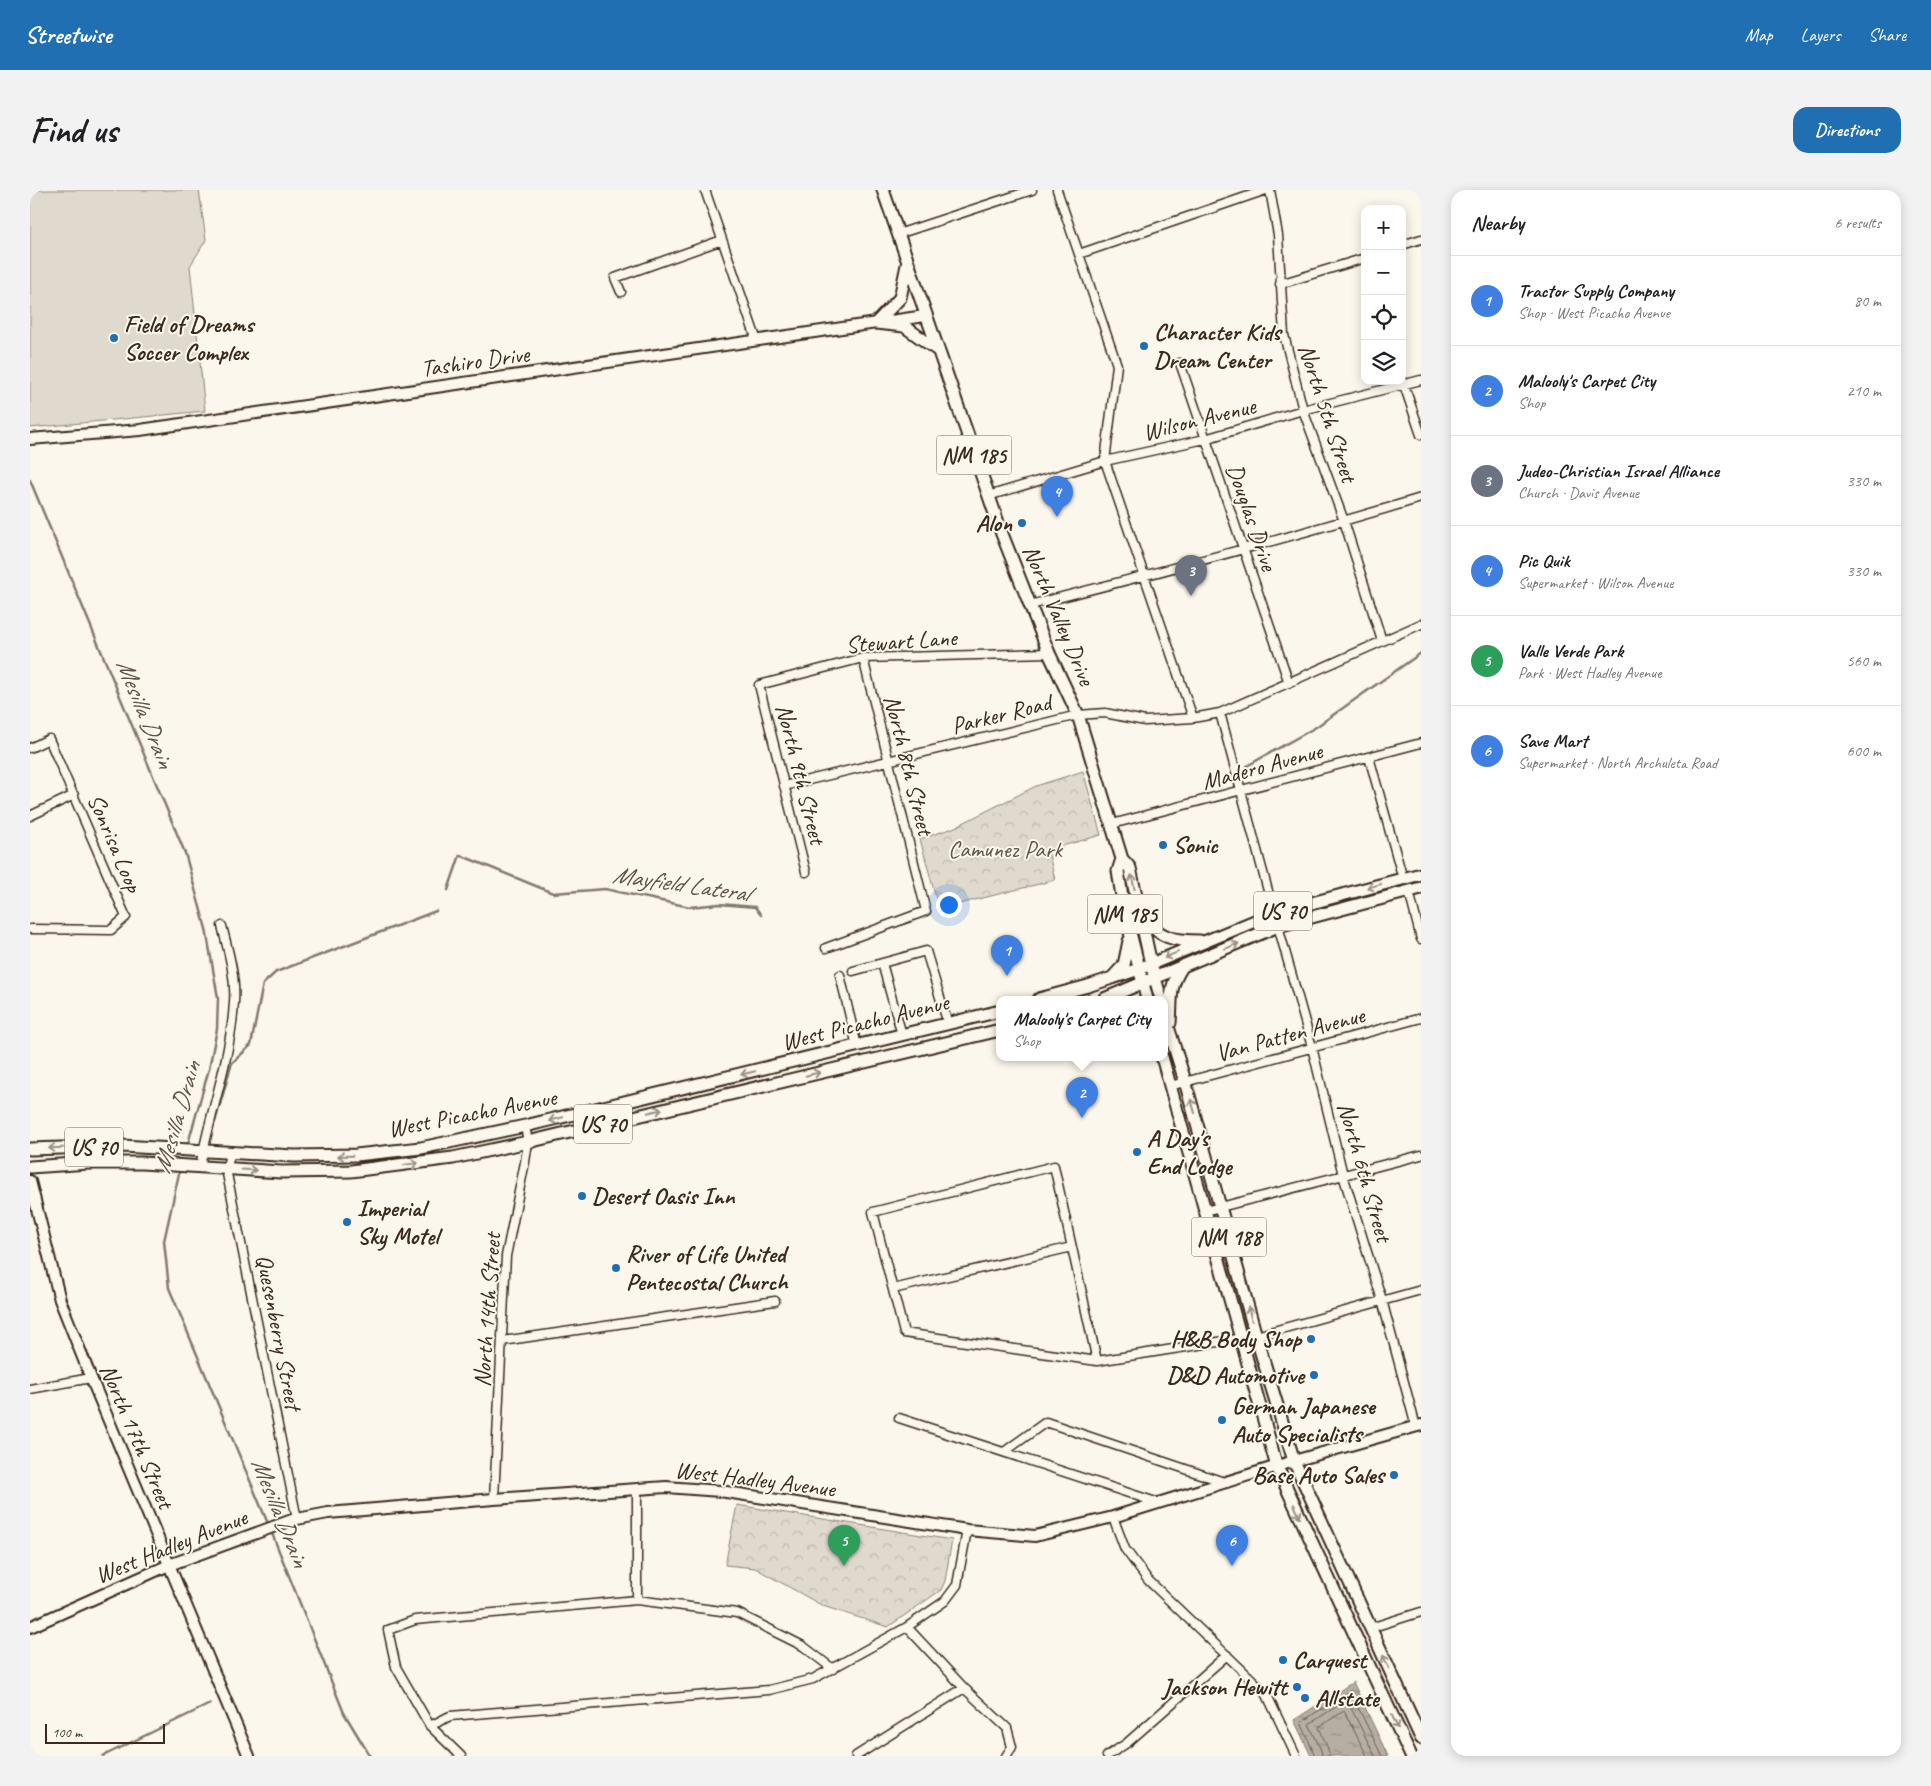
<!DOCTYPE html>
<meta charset="utf-8">
<style>
:root{--surface:#fff;--page:#f2f2f2;--text:#202124;--muted:#757577;--line:#e0e0e0;--accent:#1f6fb2}
body{margin:0;font-family:Caveat,sans-serif;background:var(--page);color:var(--text)}
.controls{position:absolute;right:15px;top:15px;display:grid;overflow:hidden;border-radius:10px;box-shadow:0 2px 12px #0003}
.controls button{width:45px;height:45px;display:grid;place-items:center;padding:0;border:0;border-bottom:1px solid var(--line);background:var(--surface);color:var(--text);font:25px sans-serif}
.scale{position:absolute;left:15px;bottom:12px;width:120px;box-sizing:border-box;padding-left:5px;border:2px solid #3b2a1e;border-top:0;font-size:14px;line-height:18px;white-space:nowrap;color:#3b2a1e;-webkit-text-stroke:4px #fbf7ec;paint-order:stroke}
.you{position:absolute;left:918px;top:714px;width:18px;height:18px;margin:-12px;border:4px solid #fff;border-radius:50%;background:#1a73e8;box-shadow:0 0 0 8px #1a73e833}
.badge{display:grid;place-items:center;width:32px;height:32px;border-radius:50%;background:var(--accent);color:#fff;font-size:16px;font-weight:700}
.pin{position:absolute;translate:-50% -41px;filter:drop-shadow(0 1px 2px #0008)}
.pin::after{content:'';position:absolute;top:26px;width:18px;height:15px;background:inherit;clip-path:polygon(0 0,100% 0,50% 100%)}
.popup{position:absolute;left:966px;top:806px;width:172px;height:65px;box-sizing:border-box;display:grid;place-content:center;border-radius:10px;background:var(--surface);filter:drop-shadow(0 1px 4px #0005);font-size:16px;white-space:nowrap;color:var(--muted)}
.popup b{font-size:19px;color:var(--text)}
.popup::after{content:'';position:absolute;left:50%;top:100%;margin-left:-10px;border:10px solid transparent;border-top-color:var(--surface)}
.list{margin:0;padding:0;list-style:none}
h2{display:flex;justify-content:space-between;align-items:center;height:65px;margin:0;padding:0 20px;font-size:21px}
h2 small{font-size:16px;font-weight:400;color:var(--muted)}
.list li{display:grid;grid-template-columns:32px 1fr auto;gap:15px;align-items:center;box-sizing:border-box;height:90px;padding:0 20px;border-top:1px solid var(--line)}
.list b{display:block;font-size:19px;white-space:nowrap}
.list p{margin:0;font-size:16px;white-space:nowrap;color:var(--muted)}
.list em{font-size:16px;font-style:normal;color:var(--muted)}
.icon{flex:none;width:28px;height:28px;fill:none;stroke:currentColor;stroke-width:2;stroke-linecap:round;stroke-linejoin:round}
.map{position:relative;flex:none;width:1391px;height:1566px;overflow:hidden;border-radius:15px}
header{display:flex;align-items:center;gap:30px;box-sizing:border-box;height:70px;padding:0 25px;background:var(--accent);color:#fff}
header strong{font-size:24px}
nav{display:flex;gap:28px;margin-inline-start:auto;font-size:18px}
.intro{display:flex;align-items:center;justify-content:space-between;box-sizing:border-box;height:120px;padding:0 30px}
h1{margin:0;font-size:35px}
.button{padding:12px 22px;border-radius:15px;background:var(--accent);color:#fff;font-size:18px;font-weight:700}
main{display:flex;gap:30px;padding:0 30px}
aside{flex:1;background:var(--surface);border-radius:15px;box-shadow:0 2px 12px #0003}
.map>svg:first-child{display:block}
</style>
<header>
<strong>Streetwise</strong>
<nav><a>Map</a><a>Layers</a><a>Share</a></nav>
</header>
<div class="intro"><h1>Find us</h1><a class="button">Directions</a></div>
<main>
<div class="map">
<svg width="1391" height="1566" viewBox="0 0 1391 1566">
<defs>
<pattern id="forest-crowns" width="20" height="18" patternUnits="userSpaceOnUse" patternTransform="scale(1.25)"><rect width="20" height="18" fill="#dfd9ce"/><path d="M2 6a3 3 0 1 1 6 0M12 15a3 3 0 1 1 6 0" fill="none" stroke="#c0bab0"/></pattern>
<pattern id="water-ripples" width="26" height="14" patternUnits="userSpaceOnUse" patternTransform="scale(1.25)"><rect width="26" height="14" fill="#b6aea2"/><path d="M2 4q2-2 4 0t4 0M15 11q2-2 4 0t4 0" fill="none" stroke="#958e83"/></pattern>
</defs>
<rect width="100%" height="100%" fill="#fbf7ec"/>
<filter id="ink" filterUnits="userSpaceOnUse"><feTurbulence type="fractalNoise" baseFrequency=".02" numOctaves="2"/><feDisplacementMap in="SourceGraphic" scale="10" xChannelSelector="R" yChannelSelector="G"/><feConvolveMatrix kernelMatrix="1 2 1 2 8 2 1 2 1" color-interpolation-filters="sRGB"/></filter>
<g filter="url(#ink)">
<path fill="#dfd9ce" stroke="#8d8276" d="M0,0H169L176,50L160,76L175,221L0,238Z"/>
<path fill="url(#forest-crowns)" stroke="#8d8276" d="M1053,581L1071,645L1018,660L1025,690L909,719L890,649L923,638L1006,596Z
M707,1315L922,1350L915,1391L911,1400L858,1437L793,1416L725,1378L695,1375Z"/>
<path fill="url(#water-ripples)" stroke="#85796d" d="M1323,1492L1358,1566H1281L1264,1530Z"/>
<g fill="none" stroke-linecap="round" stroke-linejoin="round">
<path stroke="#6c5f53" stroke-width="1" d="M1285,1566L1271,1532L1320,1501L1352,1566
M1292,1566L1291,1560L1279,1534L1317,1510L1345,1566
M1299,1566L1298,1559L1289,1537L1314,1521L1337,1566"/>
<path stroke="#85796d" stroke-width="2.5" d="M0,290L155,663L176,739L188,808L187,839L179,879L157,957
M1217,576L1286,537L1391,463
M418,700L430,665L523,703L575,699L660,717L689,714L725,717L731,725
M185,932L202,873L221,855L233,794L246,782L406,721
M150,979L134,1051L139,1098L239,1336
M241,1341L314,1523L340,1566
M73,1566L180,1514"/>
<defs>
<path id="street" d="M675,0L727,151
M1027,0L1087,175L1075,271L1163,528
M1240,0L1248,45L1254,145L1273,220L1314,331L1352,451
M868,44L1002,0
M1372,55L1391,49
M1049,64L1236,0
M1250,94L1335,68
M591,102L585,88L692,50
M1150,173L1259,493
M1373,192L1391,245
M958,306L1075,271L1175,249L1273,220L1391,190
M1000,415C1131,382 1262,347 1391,308
M1190,523L1244,723
M0,558L19,549L96,727L81,740L0,739
M1339,567L1373,689
M754,596L1048,525L1075,523L1115,531L1163,528L1190,523L1391,434
M0,626L44,605
M1082,634L1391,553
M776,682L729,495L833,468L1019,463
M1379,701L1391,749
M1248,736L1282,857L1313,985L1352,1110L1386,1237
M796,758L896,721L833,468
M852,773L872,845
M823,781L896,761L918,834
M810,785L827,856
M1140,896L1391,828
M201,962L196,979L267,1329
M170,977C180,922 201,868 204,812C206,787 198,760 192,736
M1175,1021L1391,965
M863,1099L1042,1057
M472,1151L745,1111
M1067,1171L1024,976L843,1022L874,1143L1067,1171L1226,1146L1391,1100
M0,1199L61,1188
M869,1228L1129,1313
M974,1262L1016,1232L1197,1293
M607,1299V1410
M464,1309L476,1066L495,972L498,952L495,936
M1083,1327L1095,1359L1118,1390L1236,1503L1266,1566
M877,1437L915,1411L927,1395L937,1340
M1340,1438L1391,1422
M400,1536L420,1526L739,1500L783,1489L877,1437L934,1498L977,1538L982,1557L976,1566
M431,1566L400,1536L366,1477L358,1440L385,1430L607,1410L707,1423L773,1456L803,1479
M826,1566L934,1498
M1077,1566L1097,1553L1197,1465"/>
<path id="secondary" d="M0,249L110,240L895,126
M0,991L30,1110L61,1188L219,1566
M0,1437L139,1375L262,1330L298,1323L464,1309L636,1297L690,1301L937,1340L1005,1346L1083,1327L1264,1271L1391,1235"/>
<path id="primary" d="M853,0L972,344L1019,463L1048,525L1092,669L1100,678L1121,774L1131,809
M846,133L870,108L877,75
M846,133L874,136L906,159
M1092,669L1088,681L1094,719L1117,809
M1112,725C1129,748 1143,751 1170,751
M1083,787L1094,775L1099,751
M1009,809L1058,796L1109,779L1244,723L1391,684
M1074,809L1248,736L1391,698
M1134,824L1155,891L1226,1146L1264,1271L1391,1548
M1140,833C1142,809 1138,798 1152,777
M1132,867L1247,1277L1381,1566
M0,959L92,956L264,966L326,965L391,958L495,936L970,821
M0,977L59,973H112L251,982L321,981L423,968L498,952L970,840"/>
</defs>
<use href="#street" stroke="#3b2a1e" stroke-width="11"/>
<use href="#secondary" stroke="#3b2a1e" stroke-width="14"/>
<use href="#primary" stroke="#3b2a1e" stroke-width="15"/>
<use href="#street" stroke="#fbf7ec" stroke-width="8"/>
<use href="#secondary" stroke="#fbf7ec" stroke-width="10"/>
<use href="#primary" stroke="#fbf7ec" stroke-width="11"/>
</g>
<defs><path id="oneway-shaft" d="M-6 0H5M1.5-3L5.5 0L1.5 3" fill="none" stroke-width="1.6" stroke-linecap="round" stroke-linejoin="round" transform="scale(1.25)"/></defs>
<g stroke="#9b9085">
<use href="#oneway-shaft" transform="translate(1103 692) rotate(-102)"/>
<use href="#oneway-shaft" transform="translate(1344 696) rotate(165)"/>
<use href="#oneway-shaft" transform="translate(1202 756) rotate(-23)"/>
<use href="#oneway-shaft" transform="translate(1141 765) rotate(157)"/>
<use href="#oneway-shaft" transform="translate(718 883) rotate(166)"/>
<use href="#oneway-shaft" transform="translate(783 884) rotate(-13)"/>
<use href="#oneway-shaft" transform="translate(1163 916) rotate(-106)"/>
<use href="#oneway-shaft" transform="translate(625 921) rotate(-13)"/>
<use href="#oneway-shaft" transform="translate(526 929) rotate(166)"/>
<use href="#oneway-shaft" transform="translate(26 958) rotate(178)"/>
<use href="#oneway-shaft" transform="translate(315 966) rotate(179)"/>
<use href="#oneway-shaft" transform="translate(381 974) rotate(-8)"/>
<use href="#oneway-shaft" transform="translate(219 980) rotate(3)"/>
<use href="#oneway-shaft" transform="translate(1220 1124) rotate(-105)"/>
<use href="#oneway-shaft" transform="translate(1267 1321) rotate(65)"/>
<use href="#oneway-shaft" transform="translate(1356 1472) rotate(-115)"/>
<use href="#oneway-shaft" transform="translate(1365 1532) rotate(65)"/>
</g>
</g>
<g fill="#1f6fb2" stroke="#fbf7ec" stroke-width="2">
<circle cx="84" cy="148" r="5"/>
<circle cx="1114" cy="156" r="5"/>
<circle cx="992" cy="333" r="5"/>
<circle cx="1133" cy="655" r="5"/>
<circle cx="1107" cy="962" r="5"/>
<circle cx="552" cy="1006" r="5"/>
<circle cx="317" cy="1032" r="5"/>
<circle cx="586" cy="1078" r="5"/>
<circle cx="1281" cy="1149" r="5"/>
<circle cx="1284" cy="1185" r="5"/>
<circle cx="1192" cy="1230" r="5"/>
<circle cx="1364" cy="1285" r="5"/>
<circle cx="1253" cy="1470" r="5"/>
<circle cx="1267" cy="1497" r="5"/>
<circle cx="1275" cy="1508" r="5"/>
</g>
<g text-anchor="middle" stroke-width="4" stroke-linejoin="round" paint-order="stroke">
<g fill="#fbf7ec" stroke="#75685c" stroke-width="1">
<rect x="906.5" y="245.5" width="75" height="39" rx="4"/>
<rect x="1224" y="701.5" width="58" height="39" rx="4"/>
<rect x="1057.5" y="704.5" width="75" height="39" rx="4"/>
<rect x="544" y="914.5" width="58" height="39" rx="4"/>
<rect x="35" y="937.5" width="58" height="39" rx="4"/>
<rect x="1161.5" y="1027.5" width="75" height="39" rx="4"/>
</g>
<g font-size="22" font-weight="bold" fill="#3b2a1e">
<text x="944" y="273">NM 185</text>
<text x="1253" y="729">US 70</text>
<text x="1095" y="732">NM 185</text>
<text x="573" y="942">US 70</text>
<text x="64" y="965">US 70</text>
<text x="1199" y="1055">NM 188</text>
</g>
<g font-size="24" font-weight="bold" fill="#3b2a1e" stroke="#fbf7ec" text-anchor="start">
<text x="94" y="142">Field of Dreams<tspan x="94" dy="28">Soccer Complex</tspan></text>
<text x="1124" y="150">Character Kids<tspan x="1124" dy="28">Dream Center</tspan></text>
<text x="982" y="341" text-anchor="end">Alon</text>
<text x="1143" y="663">Sonic</text>
<text x="1117" y="956">A Day's<tspan x="1117" dy="28">End Lodge</tspan></text>
<text x="562" y="1014">Desert Oasis Inn</text>
<text x="327" y="1026">Imperial<tspan x="327" dy="28">Sky Motel</tspan></text>
<text x="596" y="1072">River of Life United<tspan x="596" dy="28">Pentecostal Church</tspan></text>
<text x="1271" y="1157" text-anchor="end">H&amp;B Body Shop</text>
<text x="1274" y="1193" text-anchor="end">D&amp;D Automotive</text>
<text x="1202" y="1224">German Japanese<tspan x="1202" dy="28">Auto Specialists</tspan></text>
<text x="1354" y="1293" text-anchor="end">Base Auto Sales</text>
<text x="1263" y="1478">Carquest</text>
<text x="1257" y="1505" text-anchor="end">Jackson Hewitt</text>
<text x="1285" y="1516">Allstate</text>
</g>
<g font-size="24" fill="#3b2a1e" stroke="#fbf7ec">
<text transform="translate(445 171) rotate(-8)" y="8">Tashiro Drive</text>
<text transform="translate(1298 223) rotate(72)" y="8">North 5th Street</text>
<text transform="translate(1169 229) rotate(-14)" y="8">Wilson Avenue</text>
<text transform="translate(1222 327) rotate(71)" y="8">Douglas Drive</text>
<text transform="translate(1029 425) rotate(67)" y="8">North Valley Drive</text>
<text transform="translate(871 451) rotate(-4)" y="8">Stewart Lane</text>
<text transform="translate(971 524) rotate(-14)" y="8">Parker Road</text>
<text transform="translate(879 575) rotate(76)" y="8">North 8th Street</text>
<text transform="translate(1232 576) rotate(-15)" y="8">Madero Avenue</text>
<text transform="translate(771 584) rotate(76)" y="8">North 9th Street</text>
<text transform="translate(85 653) rotate(67)" y="8">Sonrisa Loop</text>
<text transform="translate(835 832) rotate(-14)" y="8">West Picacho Avenue</text>
<text transform="translate(1260 844) rotate(-15)" y="8">Van Patten Avenue</text>
<text transform="translate(442 923) rotate(-11)" y="8">West Picacho Avenue</text>
<text transform="translate(1335 982) rotate(74)" y="8">North 6th Street</text>
<text transform="translate(457 1120) rotate(-86)" y="8">North 14th Street</text>
<text transform="translate(249 1142) rotate(79)" y="8">Quesenberry Street</text>
<text transform="translate(107 1246) rotate(67)" y="8">North 17th Street</text>
<text transform="translate(725 1289) rotate(7)" y="8">West Hadley Avenue</text>
<text transform="translate(141 1356) rotate(-22)" y="8">West Hadley Avenue</text>
</g>
<g font-size="24" fill="#64564a" stroke="#fbf7ec">
<text x="975" y="667">Camunez Park</text>
</g>
<g font-size="25" font-style="italic" fill="#605246" stroke="#fbf7ec">
<text transform="translate(116 523) rotate(68)" y="9">Mesilla Drain</text>
<text transform="translate(651 693) rotate(8)" y="9">Mayfield Lateral</text>
<text transform="translate(146 927) rotate(-74)" y="9">Mesilla Drain</text>
<text transform="translate(251 1322) rotate(68)" y="9">Mesilla Drain</text>
</g>
</g>
</svg>
<div class="controls">
<button>+</button>
<button>−</button>
<button><svg class="icon" aria-label="locate" viewBox="0 0 24 24"><circle cx="12" cy="12" r="6"/><path d="M12 2v4M12 18v4M2 12h4M18 12h4"/></svg></button>
<button><svg class="icon" aria-label="layers" viewBox="0 0 24 24"><path d="M12 4l9 5-9 5-9-5zM3 14l9 5 9-5"/></svg></button>
</div>
<div class="scale">100 m</div>
<div class="you"></div>
<div class="pin badge" style="left:977px;top:786px;background:#3f7fe0">1</div>
<div class="pin badge" style="left:1052px;top:928px;background:#3f7fe0">2</div>
<div class="popup"><b>Malooly's Carpet City</b>Shop</div>
<div class="pin badge" style="left:1161px;top:406px;background:#6b7280">3</div>
<div class="pin badge" style="left:1027px;top:327px;background:#3f7fe0">4</div>
<div class="pin badge" style="left:814px;top:1376px;background:#2e9e5b">5</div>
<div class="pin badge" style="left:1202px;top:1376px;background:#3f7fe0">6</div>
</div>
<aside>
<h2>Nearby<small>6 results</small></h2>
<ul class="list">
<li><span class="badge" style="background:#3f7fe0">1</span><div><b>Tractor Supply Company</b><p>Shop · West Picacho Avenue</p></div><em>80 m</em></li>
<li><span class="badge" style="background:#3f7fe0">2</span><div><b>Malooly's Carpet City</b><p>Shop</p></div><em>210 m</em></li>
<li><span class="badge" style="background:#6b7280">3</span><div><b>Judeo-Christian Israel Alliance</b><p>Church · Davis Avenue</p></div><em>330 m</em></li>
<li><span class="badge" style="background:#3f7fe0">4</span><div><b>Pic Quik</b><p>Supermarket · Wilson Avenue</p></div><em>330 m</em></li>
<li><span class="badge" style="background:#2e9e5b">5</span><div><b>Valle Verde Park</b><p>Park · West Hadley Avenue</p></div><em>560 m</em></li>
<li><span class="badge" style="background:#3f7fe0">6</span><div><b>Save Mart</b><p>Supermarket · North Archuleta Road</p></div><em>600 m</em></li>
</ul>
</aside>
</main>
